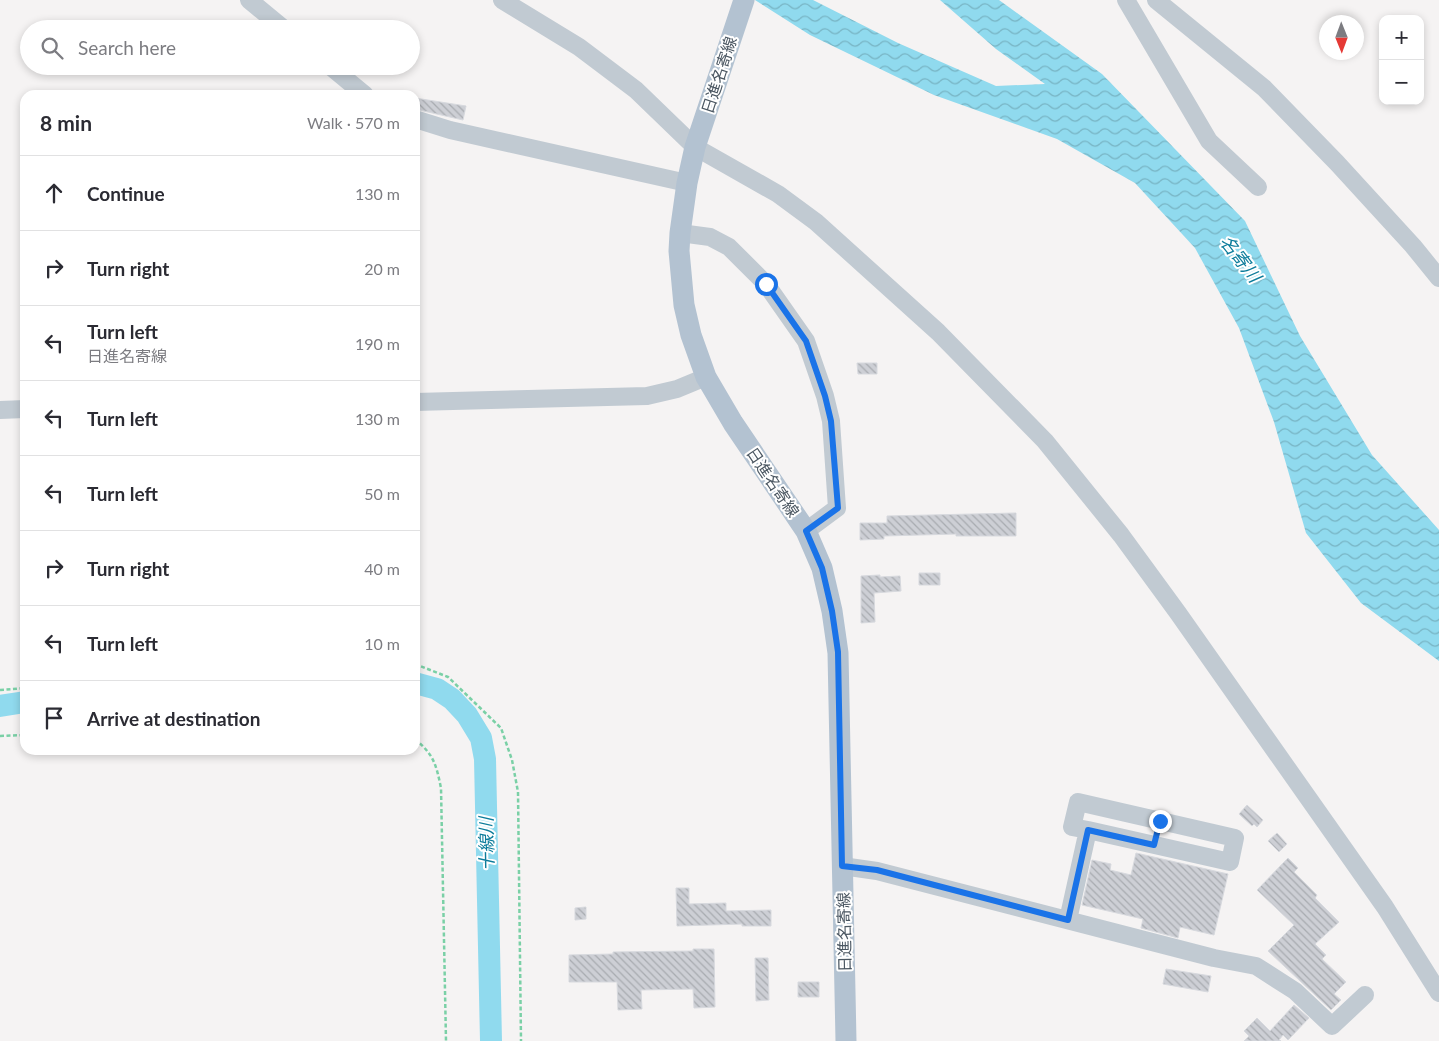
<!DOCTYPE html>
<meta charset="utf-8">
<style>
:root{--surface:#fff;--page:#f7f7f7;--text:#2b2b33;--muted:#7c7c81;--line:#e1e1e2}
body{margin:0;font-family:Lato,"Noto Sans JP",sans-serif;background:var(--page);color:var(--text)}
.controls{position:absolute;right:15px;top:15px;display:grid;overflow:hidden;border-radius:10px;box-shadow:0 2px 8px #0003}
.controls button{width:45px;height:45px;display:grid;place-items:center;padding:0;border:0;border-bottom:1px solid var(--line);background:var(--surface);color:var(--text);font:25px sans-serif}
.compass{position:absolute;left:1319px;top:15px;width:45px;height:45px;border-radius:50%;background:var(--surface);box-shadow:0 2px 8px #0003;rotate:179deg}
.stop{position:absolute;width:15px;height:15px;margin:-11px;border:4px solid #1a73e8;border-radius:50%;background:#fff}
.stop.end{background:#1a73e8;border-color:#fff;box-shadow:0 1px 5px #0008}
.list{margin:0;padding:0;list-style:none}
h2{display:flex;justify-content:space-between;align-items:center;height:65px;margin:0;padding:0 20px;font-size:21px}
h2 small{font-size:16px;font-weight:400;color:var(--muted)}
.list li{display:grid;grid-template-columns:32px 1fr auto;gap:15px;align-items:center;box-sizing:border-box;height:75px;padding:0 20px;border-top:1px solid var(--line)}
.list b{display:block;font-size:19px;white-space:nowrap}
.list p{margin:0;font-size:16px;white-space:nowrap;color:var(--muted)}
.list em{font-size:16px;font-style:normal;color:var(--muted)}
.icon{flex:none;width:28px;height:28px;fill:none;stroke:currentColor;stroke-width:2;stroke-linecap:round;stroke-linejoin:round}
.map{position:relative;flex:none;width:1439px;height:1041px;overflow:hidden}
.search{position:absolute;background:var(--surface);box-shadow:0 2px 8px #0003;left:20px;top:20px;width:400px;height:55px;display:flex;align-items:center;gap:12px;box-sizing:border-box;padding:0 18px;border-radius:28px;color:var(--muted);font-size:19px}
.panel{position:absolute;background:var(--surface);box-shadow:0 2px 8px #0003;left:20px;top:90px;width:400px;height:665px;border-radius:15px}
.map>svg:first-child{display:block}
</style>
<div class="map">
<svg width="1439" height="1041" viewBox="0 0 1439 1041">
<defs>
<pattern id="water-waves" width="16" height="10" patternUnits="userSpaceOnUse" patternTransform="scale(1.25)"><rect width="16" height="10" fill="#90daee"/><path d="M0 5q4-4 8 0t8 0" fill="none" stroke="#78b4c4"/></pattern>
<pattern id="building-back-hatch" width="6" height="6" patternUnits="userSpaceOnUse" patternTransform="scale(1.25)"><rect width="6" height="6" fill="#cdcfd5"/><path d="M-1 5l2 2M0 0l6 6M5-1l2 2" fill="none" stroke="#a8abb0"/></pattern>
</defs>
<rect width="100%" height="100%" fill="#f5f3f3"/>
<path fill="url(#water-waves)" d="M755,0H813L898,43L996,86L1045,84L996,49L940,0H999L1102,74L1245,221L1300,336L1372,455L1439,530V661L1361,603L1306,533L1274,422L1239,328L1195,248L1135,183L1057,139L934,95L810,35Z"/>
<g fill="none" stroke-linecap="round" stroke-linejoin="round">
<path stroke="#90daee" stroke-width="22" d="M415,683L437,689L452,699L467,715L481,738L485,759L491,1041
M0,706L25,702"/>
</g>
<path fill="url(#building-back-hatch)" stroke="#d7d9de" d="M415,98L466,106L463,120L415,109Z
M857,363H877V374H858Z
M1016,513V536H956V534L884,536V539L860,540V523H887V516Z
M919,573H940V585H919Z
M880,575V577L900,576L901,591L874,593L875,622L861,623V576Z
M1247,805L1263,820L1257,827L1254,824L1252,826L1239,814Z
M1277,833L1287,844L1279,852L1268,841Z
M1136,853L1228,874L1214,935L1180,927L1178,938L1141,928L1143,919L1082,905L1092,860L1111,864L1110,870L1131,875Z
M1288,858L1298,868L1294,872L1317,895L1315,898L1339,922L1315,944L1326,955L1322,959L1346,982L1334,994L1341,1000L1331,1010L1268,951L1294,925L1257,890Z
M676,888H689V904L726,903V911L771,910V926H742V924L677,926Z
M586,907V919L575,920V908Z
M693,949H714L715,1007L694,1008L693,989L641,990L642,1009L618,1010L617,982H569V955L613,954V952L693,951Z
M755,958H768L769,1000L756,1001Z
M1166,969L1211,976L1208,992L1163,984Z
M798,982H819V997H798Z
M1294,1005L1309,1018L1288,1040L1283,1035L1279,1040L1281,1041H1244L1249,1036L1244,1031L1257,1018L1270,1031Z"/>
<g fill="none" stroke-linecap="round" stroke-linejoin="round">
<path stroke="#7ad0a6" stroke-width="2.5" stroke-dasharray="4 2.5" stroke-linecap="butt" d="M415,664L448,677L501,728L512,760L518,792L521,1041
M0,690L25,688
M0,736L25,735
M415,739C434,755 436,764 441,788L446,1041"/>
<path stroke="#c1cad2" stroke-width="18" d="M249,0L284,29
M502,0L579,47L636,90L695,147L778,194L816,222L938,332L1045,441L1121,535L1178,613L1385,907L1439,993
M1126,0L1209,141L1258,187
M1156,0L1264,88L1337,163L1413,246L1439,278
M330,66L365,95
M415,119L450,130L687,183
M680,233L710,237L729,247L766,284L806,341L825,396L831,421L837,508L806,531
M415,402L647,396L677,389L706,377
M0,410L25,409
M842,866L877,871L1214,958L1256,966L1295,991L1332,1026L1365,995
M1068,920L1088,830L1230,862L1235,838L1078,802L1072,827L1088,830"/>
<path stroke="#b3c2d1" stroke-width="21" d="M744,0L695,147L687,183L680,233L679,251L684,305L691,335L706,377L733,423L806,531L822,568L832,611L838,653L846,1041"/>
</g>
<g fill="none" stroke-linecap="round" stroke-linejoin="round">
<path stroke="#1a73e8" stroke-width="6" d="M766,284L806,341L825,396L831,421L838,508L806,531L822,568L832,611L838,652L842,866L877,870L1068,920L1088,830L1154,845L1160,821"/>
</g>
<g text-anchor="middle" stroke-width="4" stroke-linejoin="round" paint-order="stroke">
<g font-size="16" fill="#4a5661" stroke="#fff">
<text transform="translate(719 75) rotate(-72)" y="6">日進名寄線</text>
<text transform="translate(773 482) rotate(56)" y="6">日進名寄線</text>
<text transform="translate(844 932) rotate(-91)" y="6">日進名寄線</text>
</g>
<g font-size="18" font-style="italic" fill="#0c7c9b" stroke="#fff">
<text transform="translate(1240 259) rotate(52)" y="6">名寄川</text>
<text transform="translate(487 844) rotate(-91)" y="6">十線川</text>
</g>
</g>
</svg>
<div class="controls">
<button>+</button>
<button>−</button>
</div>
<svg class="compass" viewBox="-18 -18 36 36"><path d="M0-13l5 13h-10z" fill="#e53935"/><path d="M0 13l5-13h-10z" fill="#7c7c81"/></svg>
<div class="stop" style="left:766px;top:284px"></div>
<div class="stop end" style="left:1160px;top:821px"></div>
<div class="search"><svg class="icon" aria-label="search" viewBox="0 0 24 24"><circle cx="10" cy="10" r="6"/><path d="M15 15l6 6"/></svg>Search here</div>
<section class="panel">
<h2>8 min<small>Walk · 570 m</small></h2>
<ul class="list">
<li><svg class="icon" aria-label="ahead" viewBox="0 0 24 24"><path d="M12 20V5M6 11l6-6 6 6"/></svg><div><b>Continue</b></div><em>130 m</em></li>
<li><svg class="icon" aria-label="right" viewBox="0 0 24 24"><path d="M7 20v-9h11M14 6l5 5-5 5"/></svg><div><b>Turn right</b></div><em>20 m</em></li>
<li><svg class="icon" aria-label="left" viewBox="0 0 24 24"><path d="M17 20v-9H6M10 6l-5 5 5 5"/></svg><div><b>Turn left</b><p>日進名寄線</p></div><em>190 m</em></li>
<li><svg class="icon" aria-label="left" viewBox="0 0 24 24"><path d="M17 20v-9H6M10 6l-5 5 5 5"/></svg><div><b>Turn left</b></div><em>130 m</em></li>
<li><svg class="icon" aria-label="left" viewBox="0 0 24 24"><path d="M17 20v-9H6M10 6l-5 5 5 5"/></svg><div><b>Turn left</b></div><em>50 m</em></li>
<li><svg class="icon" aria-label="right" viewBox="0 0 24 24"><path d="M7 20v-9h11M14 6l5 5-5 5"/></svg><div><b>Turn right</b></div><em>40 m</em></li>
<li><svg class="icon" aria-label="left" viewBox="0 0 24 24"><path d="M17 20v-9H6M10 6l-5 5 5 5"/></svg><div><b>Turn left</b></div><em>10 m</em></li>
<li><svg class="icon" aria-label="arrive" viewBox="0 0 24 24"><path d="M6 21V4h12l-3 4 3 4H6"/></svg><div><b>Arrive at destination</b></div></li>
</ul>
</section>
</div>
